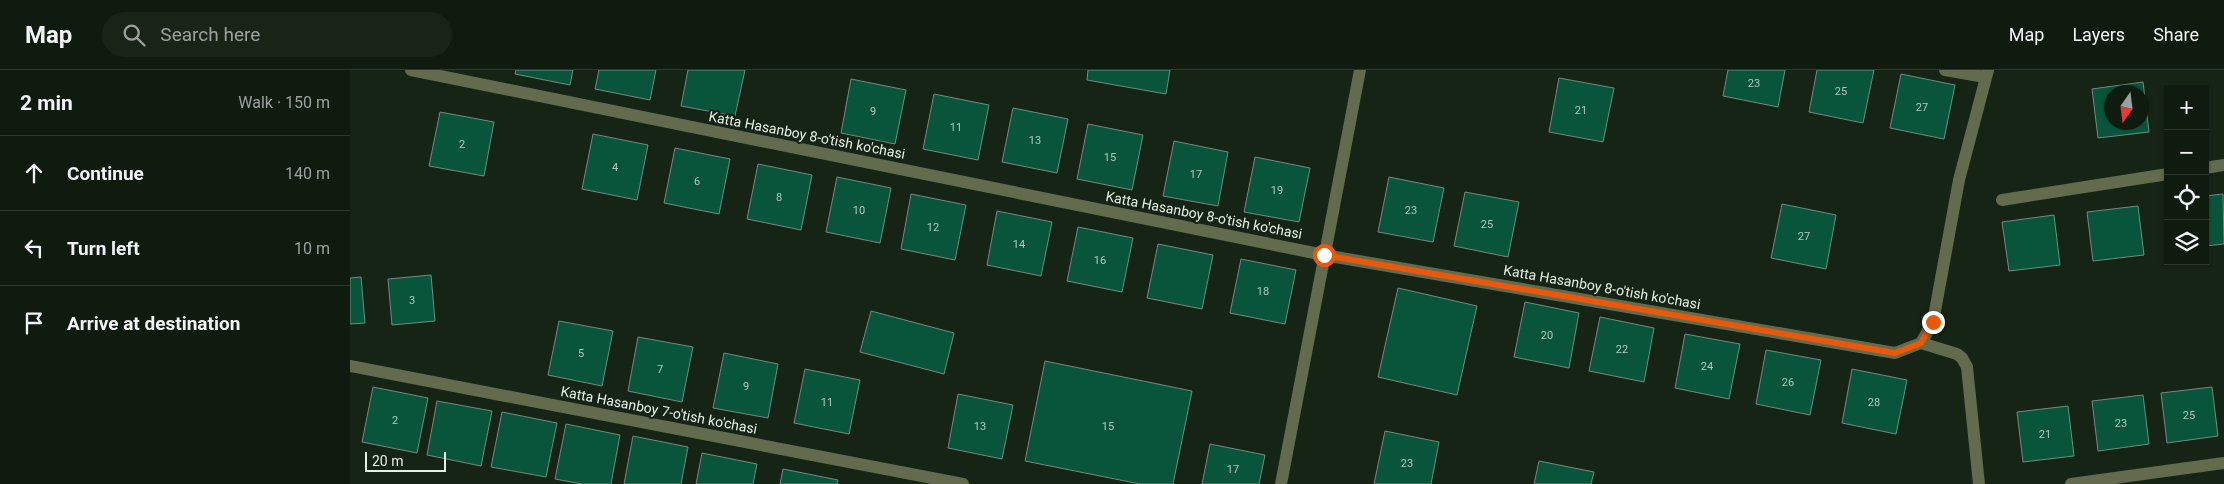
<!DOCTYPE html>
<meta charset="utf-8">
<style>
:root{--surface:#101b10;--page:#192419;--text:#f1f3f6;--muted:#9ca19f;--line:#303930}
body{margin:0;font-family:Roboto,sans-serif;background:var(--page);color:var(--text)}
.controls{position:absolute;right:15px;top:15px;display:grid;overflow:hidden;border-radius:0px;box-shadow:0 1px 4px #0004}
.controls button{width:45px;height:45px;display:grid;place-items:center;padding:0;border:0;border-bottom:1px solid var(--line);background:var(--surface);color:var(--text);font:25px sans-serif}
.compass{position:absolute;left:1754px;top:15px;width:45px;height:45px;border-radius:50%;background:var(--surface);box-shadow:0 1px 4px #0004;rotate:194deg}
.scale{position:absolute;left:15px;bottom:12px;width:81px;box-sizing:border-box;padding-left:5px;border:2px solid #e6f0e6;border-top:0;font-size:14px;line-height:18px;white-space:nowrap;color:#e6f0e6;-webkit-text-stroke:4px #162416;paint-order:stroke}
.stop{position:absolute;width:15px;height:15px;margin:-11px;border:4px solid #ea580c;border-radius:50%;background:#fff}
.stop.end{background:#ea580c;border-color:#fff;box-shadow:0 1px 5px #0008}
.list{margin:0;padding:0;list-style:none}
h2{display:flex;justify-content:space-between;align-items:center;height:65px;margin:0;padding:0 20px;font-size:21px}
h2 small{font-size:16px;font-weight:400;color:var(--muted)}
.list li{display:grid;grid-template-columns:32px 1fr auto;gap:15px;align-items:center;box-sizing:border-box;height:75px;padding:0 20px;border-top:1px solid var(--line)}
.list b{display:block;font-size:19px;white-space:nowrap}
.list em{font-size:16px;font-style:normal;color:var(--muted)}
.icon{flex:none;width:28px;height:28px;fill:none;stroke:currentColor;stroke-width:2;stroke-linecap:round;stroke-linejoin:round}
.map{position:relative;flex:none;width:1874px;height:414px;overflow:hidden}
header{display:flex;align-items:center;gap:30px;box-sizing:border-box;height:70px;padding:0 25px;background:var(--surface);border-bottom:1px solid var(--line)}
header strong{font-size:24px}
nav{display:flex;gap:28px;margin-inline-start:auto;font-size:18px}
.search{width:350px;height:45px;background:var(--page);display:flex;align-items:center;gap:12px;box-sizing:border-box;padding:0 18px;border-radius:28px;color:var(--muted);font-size:19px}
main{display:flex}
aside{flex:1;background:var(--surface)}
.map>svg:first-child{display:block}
</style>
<header>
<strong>Map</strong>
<div class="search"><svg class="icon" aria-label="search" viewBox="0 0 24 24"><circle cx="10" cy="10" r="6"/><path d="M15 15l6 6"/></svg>Search here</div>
<nav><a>Map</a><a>Layers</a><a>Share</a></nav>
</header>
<main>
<aside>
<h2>2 min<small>Walk · 150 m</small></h2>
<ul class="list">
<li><svg class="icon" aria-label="ahead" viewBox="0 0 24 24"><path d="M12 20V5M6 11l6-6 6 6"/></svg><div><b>Continue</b></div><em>140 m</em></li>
<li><svg class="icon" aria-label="left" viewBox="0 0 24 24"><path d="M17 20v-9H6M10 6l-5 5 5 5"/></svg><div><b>Turn left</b></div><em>10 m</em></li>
<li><svg class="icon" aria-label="arrive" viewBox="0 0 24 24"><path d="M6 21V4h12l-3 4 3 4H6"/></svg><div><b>Arrive at destination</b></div></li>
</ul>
</aside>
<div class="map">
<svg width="1874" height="414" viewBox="0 0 1874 414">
<rect width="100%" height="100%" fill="#162416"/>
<path fill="#09553c" stroke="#728a7f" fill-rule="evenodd" d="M166,0H223L220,15L165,4Z
M249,0H306L300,30L245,19Z
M338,0H395L385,46L331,36Z
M738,0H820L816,24L737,10Z
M1378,0H1435L1428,37L1373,26Z
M1467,0H1524L1513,53L1459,42Z
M1551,4L1605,15L1594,69L1540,58Z
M1209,8L1264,18L1253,72L1199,62Z
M501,9L556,20L545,74L491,63Z
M1793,12L1799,62L1748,68L1742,19ZM1762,22H1792V52H1762Z
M584,24L639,35L628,90L573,79Z
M663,38L718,49L707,103L652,92Z
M90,42L144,52L134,106L79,96Z
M738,54L793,65L782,120L727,109Z
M243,64L298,75L287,130L232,119Z
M824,71L878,82L868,136L813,126Z
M325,78L380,89L369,144L314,133Z
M905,87L960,98L949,152L894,142Z
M408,94L462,105L451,160L397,149Z
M487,107L541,118L530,173L476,162Z
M1039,107L1094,118L1083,172L1028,162Z
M1115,122L1169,132L1158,187L1104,176Z
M561,124L616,135L605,190L551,179Z
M1873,124L1874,174L1855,176V126Z
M1432,134L1486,145L1476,199L1421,188Z
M1788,136L1794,185L1743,191L1737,142Z
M647,141L702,152L691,206L637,195Z
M1704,145L1710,195L1659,201L1652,152Z
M728,157L783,168L772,222L717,211Z
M808,174L863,185L852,239L797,228Z
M891,189L946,200L935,254L880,243Z
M81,205L85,251L42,255L38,209Z
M11,207L15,253L0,254V208Z
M1048,218L1127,236L1107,325L1028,307Z
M1175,232L1229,243L1219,298L1164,287Z
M521,241L604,263L594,304L510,282Z
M1250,247L1304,258L1294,312L1239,301Z
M209,251L263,261L252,316L198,305Z
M1335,264L1390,274L1379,329L1325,318Z
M288,267L343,277L332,332L278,321Z
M1416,280L1471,290L1460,345L1406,334Z
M374,283L428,294L418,348L363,338Z
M695,291L842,321L823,414H790L675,391Z
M455,299L510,310L499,364L444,353Z
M1502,299L1557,310L1546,364L1492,353Z
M23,317L78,328L67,383L12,372Z
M1862,317L1868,366L1817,373L1811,323Z
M608,324L663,335L652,389L598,378Z
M1793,325L1799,374L1748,381L1742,331Z
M87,331L142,341L131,396L77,385Z
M1718,336L1724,386L1673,392L1667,342Z
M152,342L207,353L196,407L141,397Z
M216,354L270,365L261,414H232L205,409Z
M1035,361L1089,372L1081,414H1024Z
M283,366L338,377L331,414H274Z
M860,374L915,385L909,414H852Z
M352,383L407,394L403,414H346Z
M1189,391L1244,402L1241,414H1184Z
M433,399L488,410L487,414H430Z"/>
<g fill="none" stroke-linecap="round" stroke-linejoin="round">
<path stroke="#626b4e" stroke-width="12" d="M61,0L974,185L1545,283L1571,273L1583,252L1609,110L1638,0
M1595,0L1635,7
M1855,98L1874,95
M1652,130L1818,104
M1571,273L1607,284L1612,288L1617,297L1629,414
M0,296L613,414
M931,414L1010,0
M1721,414L1874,393"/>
</g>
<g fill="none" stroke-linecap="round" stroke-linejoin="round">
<path stroke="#ea580c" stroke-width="6" d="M974,185L1545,283L1571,273L1583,252"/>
</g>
<g text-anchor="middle" stroke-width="4.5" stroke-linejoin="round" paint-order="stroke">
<g font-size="11" fill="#afc9bc">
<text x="1404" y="17">23</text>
<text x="1491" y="25">25</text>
<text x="1572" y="41">27</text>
<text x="1231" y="44">21</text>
<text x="523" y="45">9</text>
<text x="606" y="61">11</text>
<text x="685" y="74">13</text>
<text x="112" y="78">2</text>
<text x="760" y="91">15</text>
<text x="265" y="101">4</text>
<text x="846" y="108">17</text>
<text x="347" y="115">6</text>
<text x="927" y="124">19</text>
<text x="429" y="131">8</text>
<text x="509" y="144">10</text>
<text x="1061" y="144">23</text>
<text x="1137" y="158">25</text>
<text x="583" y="161">12</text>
<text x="1454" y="170">27</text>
<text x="669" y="178">14</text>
<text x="750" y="194">16</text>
<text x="913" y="225">18</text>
<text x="62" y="234">3</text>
<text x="1197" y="269">20</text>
<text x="1272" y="283">22</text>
<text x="231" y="287">5</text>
<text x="1357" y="300">24</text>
<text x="310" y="303">7</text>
<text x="1438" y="316">26</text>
<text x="396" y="320">9</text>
<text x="477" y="336">11</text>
<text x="1524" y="336">28</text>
<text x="1839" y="349">25</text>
<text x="45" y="354">2</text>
<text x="1771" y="357">23</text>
<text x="630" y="360">13</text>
<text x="758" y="360">15</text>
<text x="1695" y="368">21</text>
<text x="1057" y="397">23</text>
<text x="883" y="403">17</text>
</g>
<g font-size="14" fill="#e6f0e6" stroke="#162416">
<text transform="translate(457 65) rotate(11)" y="5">Katta Hasanboy 8-o'tish ko'chasi</text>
<text transform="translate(854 145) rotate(11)" y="5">Katta Hasanboy 8-o'tish ko'chasi</text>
<text transform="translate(1252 217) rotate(10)" y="5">Katta Hasanboy 8-o'tish ko'chasi</text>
<text transform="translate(309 340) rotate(11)" y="5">Katta Hasanboy 7-o'tish ko'chasi</text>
</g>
</g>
</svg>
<div class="controls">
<button>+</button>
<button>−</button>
<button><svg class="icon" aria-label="locate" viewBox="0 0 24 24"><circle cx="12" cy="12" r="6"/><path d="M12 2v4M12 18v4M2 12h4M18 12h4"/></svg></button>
<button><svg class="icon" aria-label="layers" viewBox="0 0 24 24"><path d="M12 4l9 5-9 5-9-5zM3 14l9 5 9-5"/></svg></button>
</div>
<svg class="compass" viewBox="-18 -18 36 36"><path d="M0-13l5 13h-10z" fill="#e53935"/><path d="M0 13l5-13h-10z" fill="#9ca19f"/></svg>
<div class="scale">20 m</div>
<div class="stop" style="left:974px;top:185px"></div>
<div class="stop end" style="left:1583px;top:252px"></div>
</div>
</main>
